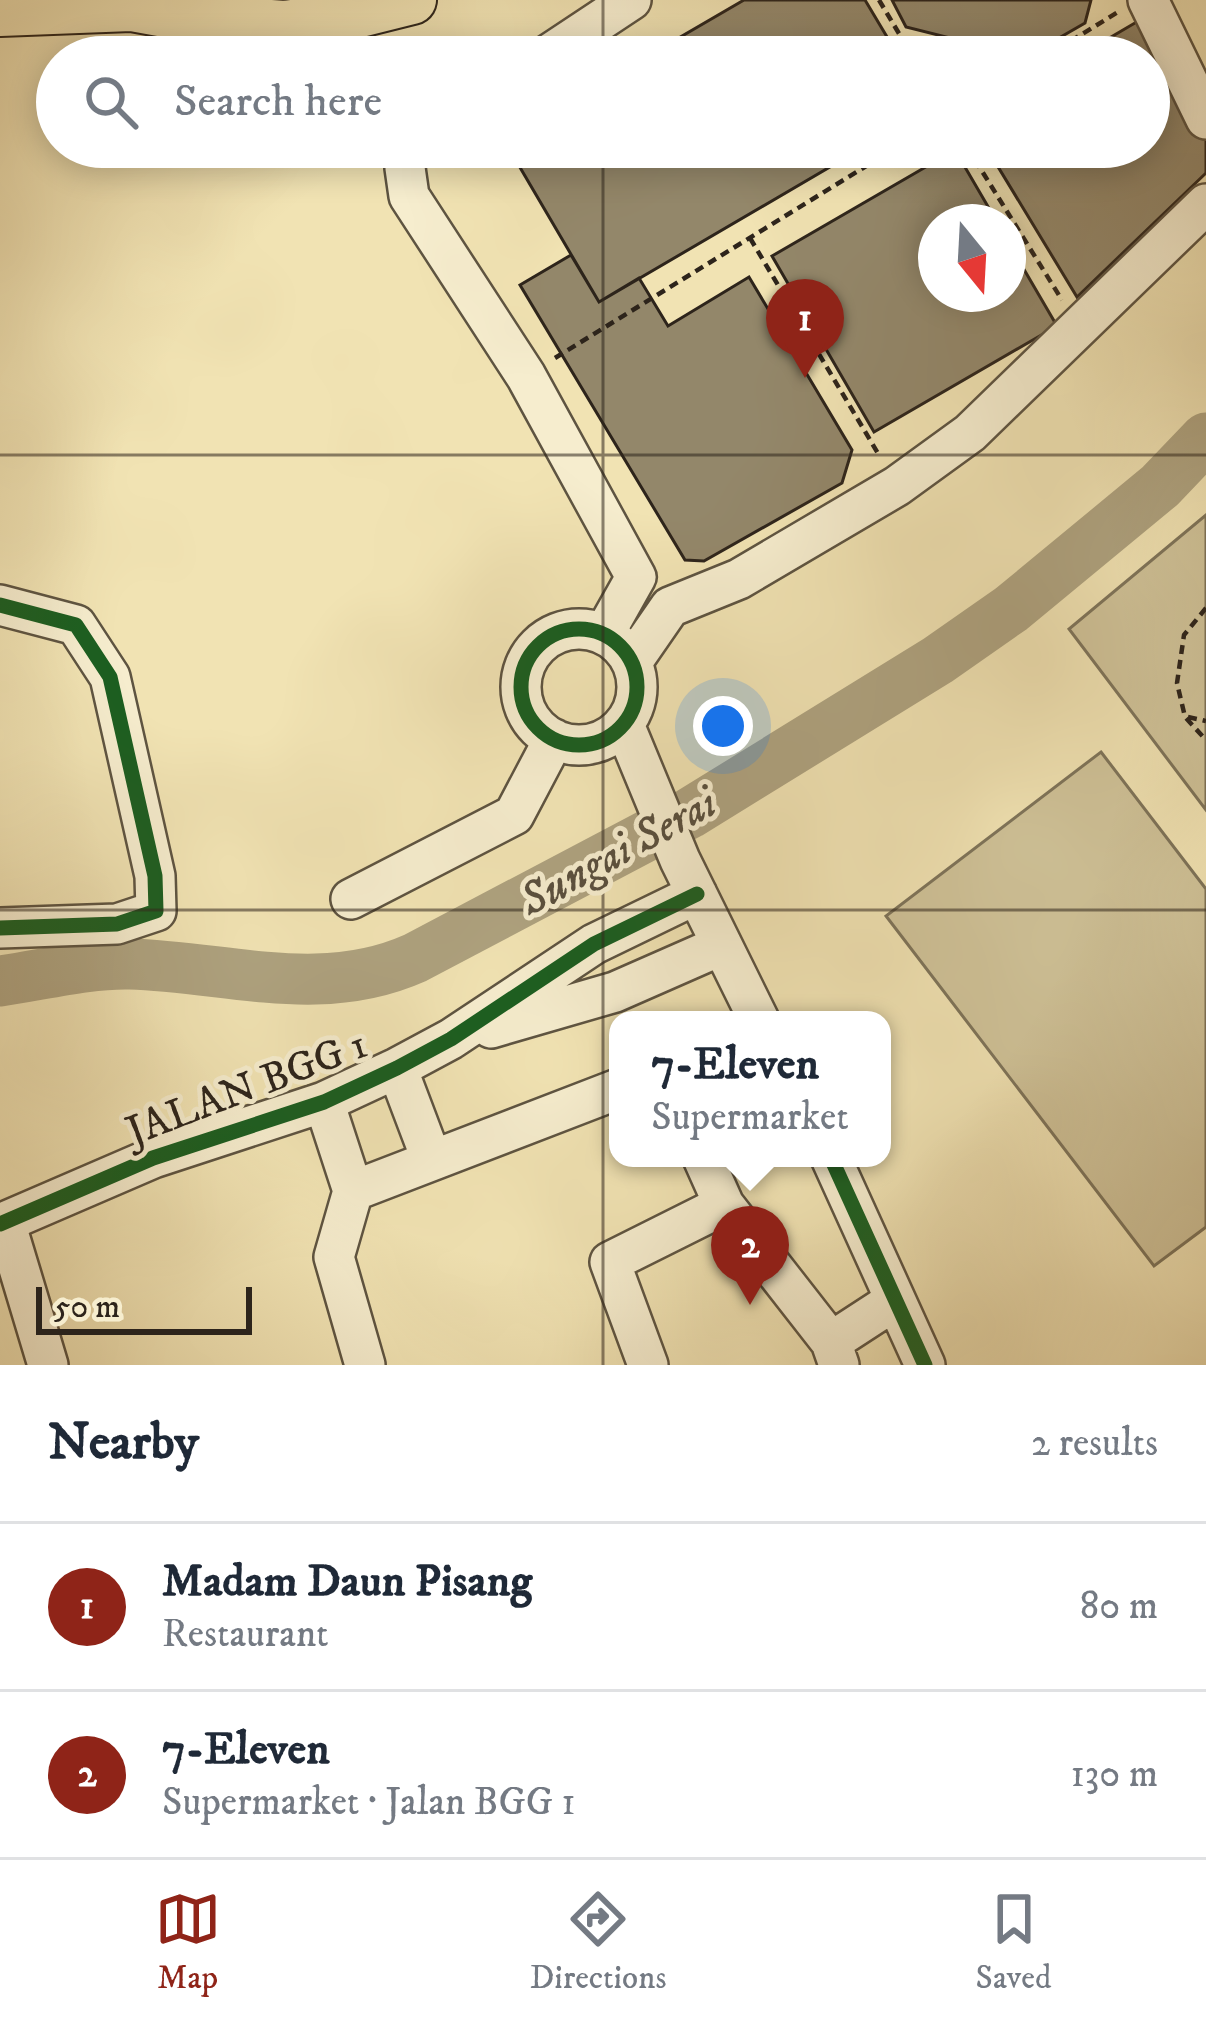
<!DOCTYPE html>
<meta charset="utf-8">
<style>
:root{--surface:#fff;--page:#f2f2f3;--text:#1f2937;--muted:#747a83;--line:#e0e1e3;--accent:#8f2418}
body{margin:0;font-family:"IM FELL DW Pica",serif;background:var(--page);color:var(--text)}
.compass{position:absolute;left:918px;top:204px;width:108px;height:108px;border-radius:50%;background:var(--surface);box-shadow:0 6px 30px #0003;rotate:162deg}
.scale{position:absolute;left:36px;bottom:30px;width:216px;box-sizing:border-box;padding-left:12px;border:6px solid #2d241b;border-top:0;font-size:33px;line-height:42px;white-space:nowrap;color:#2d241b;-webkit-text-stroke:9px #f6edce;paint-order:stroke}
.you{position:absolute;left:723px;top:726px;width:42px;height:42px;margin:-30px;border:9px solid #fff;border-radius:50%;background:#1a73e8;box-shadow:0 0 0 18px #1a73e833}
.badge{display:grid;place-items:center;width:78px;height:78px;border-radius:50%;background:var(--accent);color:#fff;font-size:39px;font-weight:700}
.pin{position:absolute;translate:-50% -99px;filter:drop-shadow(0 3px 6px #0008)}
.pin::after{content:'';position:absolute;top:63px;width:42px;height:36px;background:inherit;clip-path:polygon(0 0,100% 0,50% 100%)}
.popup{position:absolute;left:609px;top:1011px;width:282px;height:156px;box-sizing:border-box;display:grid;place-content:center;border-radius:24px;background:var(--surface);filter:drop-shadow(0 3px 9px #0005);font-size:39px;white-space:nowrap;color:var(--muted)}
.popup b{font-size:45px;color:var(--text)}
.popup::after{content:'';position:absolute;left:50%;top:100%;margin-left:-24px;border:24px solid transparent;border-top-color:var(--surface)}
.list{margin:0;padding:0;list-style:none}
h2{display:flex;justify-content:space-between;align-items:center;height:156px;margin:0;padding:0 48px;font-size:51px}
h2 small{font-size:39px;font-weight:400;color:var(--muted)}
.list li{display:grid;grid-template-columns:78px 1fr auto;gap:36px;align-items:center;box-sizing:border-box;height:168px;padding:0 48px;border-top:3px solid var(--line)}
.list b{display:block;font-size:45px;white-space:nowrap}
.list p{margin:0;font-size:39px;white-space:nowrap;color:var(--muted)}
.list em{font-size:39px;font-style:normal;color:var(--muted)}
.icon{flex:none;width:66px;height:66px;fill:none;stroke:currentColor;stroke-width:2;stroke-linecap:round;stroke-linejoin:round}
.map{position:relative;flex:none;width:1206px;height:1365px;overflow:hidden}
.search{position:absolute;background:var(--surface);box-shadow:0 6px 30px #0003;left:36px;right:36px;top:36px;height:132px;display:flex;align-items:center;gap:30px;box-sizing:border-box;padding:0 42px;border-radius:66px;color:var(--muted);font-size:45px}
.sheet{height:492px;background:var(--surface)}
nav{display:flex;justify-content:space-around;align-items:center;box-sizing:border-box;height:168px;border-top:3px solid var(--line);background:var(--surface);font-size:33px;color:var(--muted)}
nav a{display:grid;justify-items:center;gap:6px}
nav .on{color:var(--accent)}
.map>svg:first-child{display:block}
</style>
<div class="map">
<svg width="1206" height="1365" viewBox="0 0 1206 1365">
<rect width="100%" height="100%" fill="#f1e3b3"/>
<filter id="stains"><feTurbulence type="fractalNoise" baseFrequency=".00167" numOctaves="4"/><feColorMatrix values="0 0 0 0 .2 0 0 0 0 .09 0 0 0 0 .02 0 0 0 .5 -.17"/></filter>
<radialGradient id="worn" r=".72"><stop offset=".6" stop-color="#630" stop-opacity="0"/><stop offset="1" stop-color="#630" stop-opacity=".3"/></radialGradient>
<path fill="#d0c399" stroke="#7e745a" stroke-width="3" d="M1206,515V810L1069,629Z
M1101,752L1206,889V1227L1154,1266L886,916Z"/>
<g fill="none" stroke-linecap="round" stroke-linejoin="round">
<path stroke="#aea27f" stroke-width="51" d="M0,981C42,975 88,963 130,964C229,967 321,1000 415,958L690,813L938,660L1011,609L1160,486L1206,438"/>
</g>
<path fill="#93876a" stroke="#2d241b" stroke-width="3" d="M744,0H865L899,57H646Z
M892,0H1091L1085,23L1026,57L906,27Z
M1140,20L1206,140V173L1077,297L986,147H1149V57H1077Z
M508,147H864L599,302Z
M955,150L997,222H936V294H1008V242L1057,326L874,432L772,256Z
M571,255L599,302L639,278L668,326L749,277L852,450L842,483L704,561L685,560L520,285Z"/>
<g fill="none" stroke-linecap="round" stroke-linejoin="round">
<defs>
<path id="minor" d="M1148,0L1206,119
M545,57L631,0
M409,147L405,168L409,196L526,376L636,577L604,634
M0,605L76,625L110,677L155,876L156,911L117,924L0,928
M521 687a58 58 0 1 1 116 0a58 58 0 1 1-116 0Z
M632,662L670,607L739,579L897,486L970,433L1206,204
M625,727L680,860L759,1020
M351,899L514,815L554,739
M491,1028L615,992L722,945
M397,1068L431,1158
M324,1102L353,1191L334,1257L365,1365
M703,1158L724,1205L831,1342L839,1365
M831,1158L925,1365
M353,1191L618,1089
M5,1222L48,1365
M0,1224L153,1158L324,1102L397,1068L451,1039L594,944L697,894
M831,1342L894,1301
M648,1365L610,1262L724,1205"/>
<path id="major" d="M0,12L131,7L192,18L284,25L340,18L412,0"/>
</defs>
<use href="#minor" stroke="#5e5441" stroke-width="44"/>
<use href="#major" stroke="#2d241b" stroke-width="52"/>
<path stroke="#2d241b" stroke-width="4.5" stroke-dasharray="9 6" stroke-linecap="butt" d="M879,0L913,57
M1045,57L1118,12
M967,147L1062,300
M750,238L879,455
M555,358L897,147
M1206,608L1184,635L1177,683L1185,717L1206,740
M1188,717L1206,721"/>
<use href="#minor" stroke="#f6edce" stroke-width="39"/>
<use href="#major" stroke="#f1e3b3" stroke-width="48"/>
<defs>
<path id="cycleway" d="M0,605L76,625L110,677L155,876L156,911L117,924L0,928
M521 687a58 58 0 1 1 116 0a58 58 0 1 1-116 0Z
M831,1158L925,1365
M0,1224L153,1158L324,1102L397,1068L451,1039L594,944L697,894"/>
</defs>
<use href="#cycleway" stroke="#f6edce" stroke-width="22"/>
<use href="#cycleway" stroke="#1b5e20" stroke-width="15"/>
</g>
<path fill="none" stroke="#2d241b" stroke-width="3" stroke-opacity="0.55" d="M603,0V57M603,147V1365M0,455H1206M0,910H1206"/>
<g text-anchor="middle" stroke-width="10" stroke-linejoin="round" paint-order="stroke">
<g font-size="42" fill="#2d241b" stroke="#f6edce">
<text transform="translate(246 1086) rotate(-21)" y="15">JALAN BGG 1</text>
</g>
<g font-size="45" font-style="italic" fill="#5a503e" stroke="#f6edce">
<text transform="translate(617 850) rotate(-29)" y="16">Sungai Serai</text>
</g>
</g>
<rect width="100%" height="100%" filter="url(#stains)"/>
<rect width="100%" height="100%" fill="url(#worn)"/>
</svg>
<svg class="compass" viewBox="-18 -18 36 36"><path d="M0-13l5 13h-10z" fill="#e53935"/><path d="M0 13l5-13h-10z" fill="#747a83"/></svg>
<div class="scale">50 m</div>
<div class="you"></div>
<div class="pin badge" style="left:805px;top:378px">1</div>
<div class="pin badge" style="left:750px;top:1305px">2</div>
<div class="popup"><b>7-Eleven</b>Supermarket</div>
<div class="search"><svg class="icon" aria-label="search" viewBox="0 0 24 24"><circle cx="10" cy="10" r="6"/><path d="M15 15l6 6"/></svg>Search here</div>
</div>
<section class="sheet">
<h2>Nearby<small>2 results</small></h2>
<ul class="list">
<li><span class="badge">1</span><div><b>Madam Daun Pisang</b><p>Restaurant</p></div><em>80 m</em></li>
<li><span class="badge">2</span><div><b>7-Eleven</b><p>Supermarket · Jalan BGG 1</p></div><em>130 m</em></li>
</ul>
</section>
<nav>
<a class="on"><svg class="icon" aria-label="map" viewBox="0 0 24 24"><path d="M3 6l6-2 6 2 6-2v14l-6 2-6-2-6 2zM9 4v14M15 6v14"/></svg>Map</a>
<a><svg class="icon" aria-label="directions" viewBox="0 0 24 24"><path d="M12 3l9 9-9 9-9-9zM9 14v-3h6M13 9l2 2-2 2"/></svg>Directions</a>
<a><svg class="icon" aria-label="saved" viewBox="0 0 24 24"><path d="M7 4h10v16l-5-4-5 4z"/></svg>Saved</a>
</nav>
